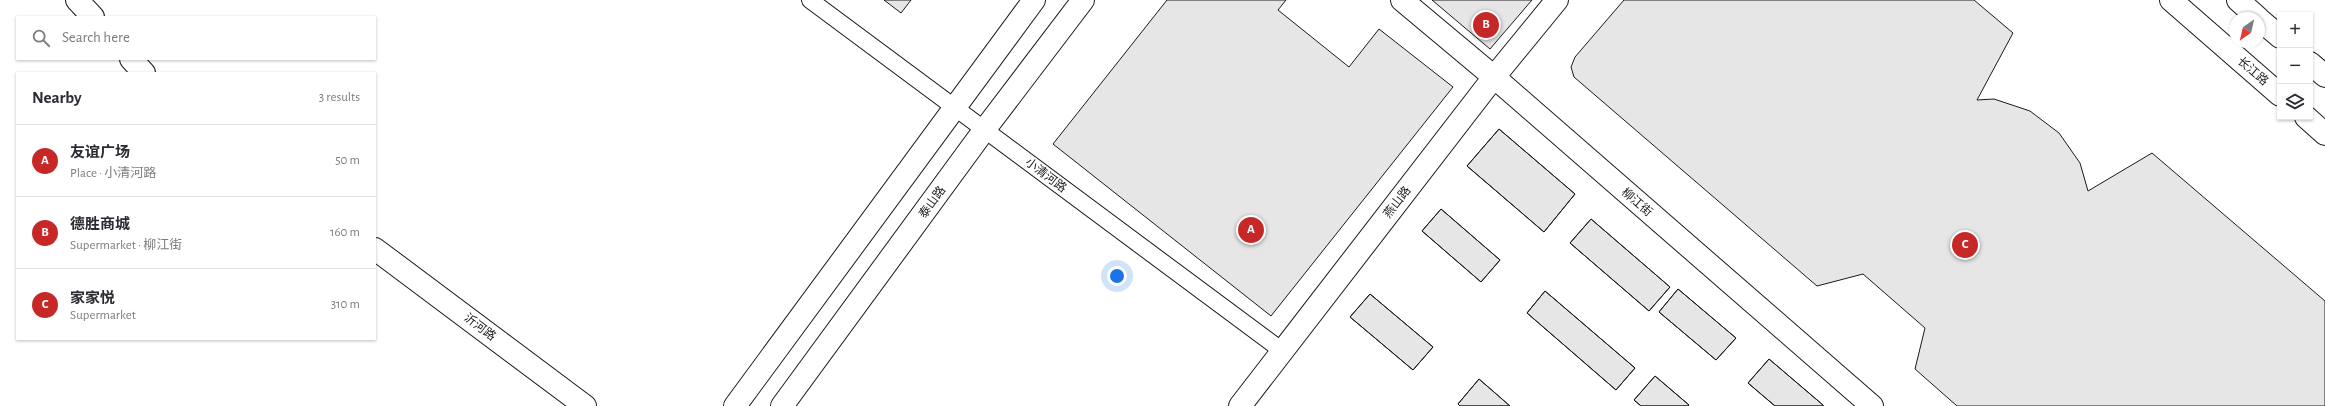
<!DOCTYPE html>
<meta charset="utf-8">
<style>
:root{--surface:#fff;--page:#f2f2f3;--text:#2b2b33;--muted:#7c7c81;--line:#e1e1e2;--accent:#c62828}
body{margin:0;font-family:"Alegreya Sans","Noto Sans SC",sans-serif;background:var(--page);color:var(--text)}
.controls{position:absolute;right:12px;top:12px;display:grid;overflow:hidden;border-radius:0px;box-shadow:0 1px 3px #0004}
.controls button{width:36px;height:36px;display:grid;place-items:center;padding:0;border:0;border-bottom:1px solid var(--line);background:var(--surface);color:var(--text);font:20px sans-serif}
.compass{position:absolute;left:2229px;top:12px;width:36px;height:36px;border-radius:50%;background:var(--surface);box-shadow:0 1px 3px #0004;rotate:214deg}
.you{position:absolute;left:1117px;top:276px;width:14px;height:14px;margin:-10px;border:3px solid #fff;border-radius:50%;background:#1a73e8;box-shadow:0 0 0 6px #1a73e833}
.badge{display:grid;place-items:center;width:26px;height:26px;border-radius:50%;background:var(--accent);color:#fff;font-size:13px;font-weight:700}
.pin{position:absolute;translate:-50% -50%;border:2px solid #fff;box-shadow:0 1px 4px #0006}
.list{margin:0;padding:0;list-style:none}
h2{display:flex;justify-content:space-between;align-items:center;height:52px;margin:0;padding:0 16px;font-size:17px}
h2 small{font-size:13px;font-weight:400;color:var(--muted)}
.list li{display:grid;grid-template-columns:26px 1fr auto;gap:12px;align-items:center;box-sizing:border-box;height:72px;padding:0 16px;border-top:1px solid var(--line)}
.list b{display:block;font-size:15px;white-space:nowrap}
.list p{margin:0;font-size:13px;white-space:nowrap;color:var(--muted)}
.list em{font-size:13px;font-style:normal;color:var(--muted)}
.icon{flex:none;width:22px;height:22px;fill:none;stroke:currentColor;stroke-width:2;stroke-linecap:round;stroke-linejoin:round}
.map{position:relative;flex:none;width:2325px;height:406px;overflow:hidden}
.search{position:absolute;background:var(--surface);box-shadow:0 1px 3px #0004;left:16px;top:16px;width:360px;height:44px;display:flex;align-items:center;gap:10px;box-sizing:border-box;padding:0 14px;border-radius:0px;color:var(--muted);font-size:15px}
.panel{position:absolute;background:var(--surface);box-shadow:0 1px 3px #0004;left:16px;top:72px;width:360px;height:268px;border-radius:0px}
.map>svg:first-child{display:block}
</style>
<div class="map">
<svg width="2325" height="406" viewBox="0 0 2325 406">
<rect width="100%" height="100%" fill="#fff"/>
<path fill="#e6e6e6" stroke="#1a1a1a" d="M884,0H911L901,13Z
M1167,0H1286L1278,10L1349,67L1379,29L1453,87L1271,316L1053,144Z
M1432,0H1532L1490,49Z
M1624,0H1974L2013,33L1977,100L1994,99L2030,111L2059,133L2080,163L2088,191L2152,153L2325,301V406H1957L1915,369L1925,328L1863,274L1817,286L1574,77L1571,67L1575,57Z
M1499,129L1575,194L1544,232L1467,166Z
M1499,129L1575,194L1544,232L1467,166Z
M1441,209L1500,260L1481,282L1422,231Z
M1441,209L1500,260L1481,282L1422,231Z
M1591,219L1670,287L1649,311L1570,243Z
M1591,219L1670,287L1649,311L1570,243Z
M1678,289L1736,338L1716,360L1659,312Z
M1678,289L1736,338L1716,360L1659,312Z
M1545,291L1635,368L1616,390L1527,313Z
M1545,291L1635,368L1616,390L1527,313Z
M1370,294L1433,347L1413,370L1350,317Z
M1370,294L1433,347L1413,370L1350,317Z
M1769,359L1823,405V406H1775L1748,383Z
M1769,359L1823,405V406H1775L1748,383Z
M1655,376L1689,405L1688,406H1641L1634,400Z
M1655,376L1689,405L1688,406H1641L1634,400Z
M1479,379L1510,406H1460L1458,404Z
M1479,379L1510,406H1460L1458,404Z"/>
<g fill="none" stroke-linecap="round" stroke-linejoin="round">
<defs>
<path id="street" d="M810,0L1281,350"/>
<path id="secondary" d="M77,0L93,17
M1402,0L1494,77L1872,406
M131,59L144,73
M375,249L585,406
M735,406L1034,0
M782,406L985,129L1083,0
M1240,406L1494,77L1557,0"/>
<path id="primary" d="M2171,0L2280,95
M2238,0L2258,18
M2259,19L2280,37
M2310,63L2325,76
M2306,117L2325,134"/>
</defs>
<use href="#street" stroke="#1a1a1a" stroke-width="18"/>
<use href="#secondary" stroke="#1a1a1a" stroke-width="24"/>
<use href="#primary" stroke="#1a1a1a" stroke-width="24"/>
<use href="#street" stroke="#fff" stroke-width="16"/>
<use href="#secondary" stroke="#fff" stroke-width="22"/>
<use href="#primary" stroke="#fff" stroke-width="22"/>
</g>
<g text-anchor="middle" stroke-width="3" stroke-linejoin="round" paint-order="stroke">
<g font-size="12" fill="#1a1a1a" stroke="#fff">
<text transform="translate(2253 71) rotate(41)" y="4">长江路</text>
<text transform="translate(1046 175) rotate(37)" y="4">小清河路</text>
<text transform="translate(932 202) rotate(-54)" y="4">泰山路</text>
<text transform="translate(1397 202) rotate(-52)" y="4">燕山路</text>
<text transform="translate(1637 202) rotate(41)" y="4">柳江街</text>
<text transform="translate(480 327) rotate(37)" y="4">沂河路</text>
</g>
</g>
</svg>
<div class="controls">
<button>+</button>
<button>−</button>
<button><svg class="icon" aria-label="layers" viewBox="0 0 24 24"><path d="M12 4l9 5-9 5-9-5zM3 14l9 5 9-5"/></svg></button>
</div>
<svg class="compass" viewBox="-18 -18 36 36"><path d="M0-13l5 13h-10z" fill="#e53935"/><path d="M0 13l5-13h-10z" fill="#7c7c81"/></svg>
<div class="you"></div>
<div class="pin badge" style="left:1251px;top:230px">A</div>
<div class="pin badge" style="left:1486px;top:25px">B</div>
<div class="pin badge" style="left:1965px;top:245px">C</div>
<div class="search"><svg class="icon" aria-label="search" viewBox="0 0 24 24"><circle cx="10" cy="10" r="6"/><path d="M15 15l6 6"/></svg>Search here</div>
<section class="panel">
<h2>Nearby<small>3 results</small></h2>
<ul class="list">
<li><span class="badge">A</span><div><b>友谊广场</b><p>Place · 小清河路</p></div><em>50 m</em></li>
<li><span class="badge">B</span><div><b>德胜商城</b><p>Supermarket · 柳江街</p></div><em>160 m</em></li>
<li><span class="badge">C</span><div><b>家家悦</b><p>Supermarket</p></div><em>310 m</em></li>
</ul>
</section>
</div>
